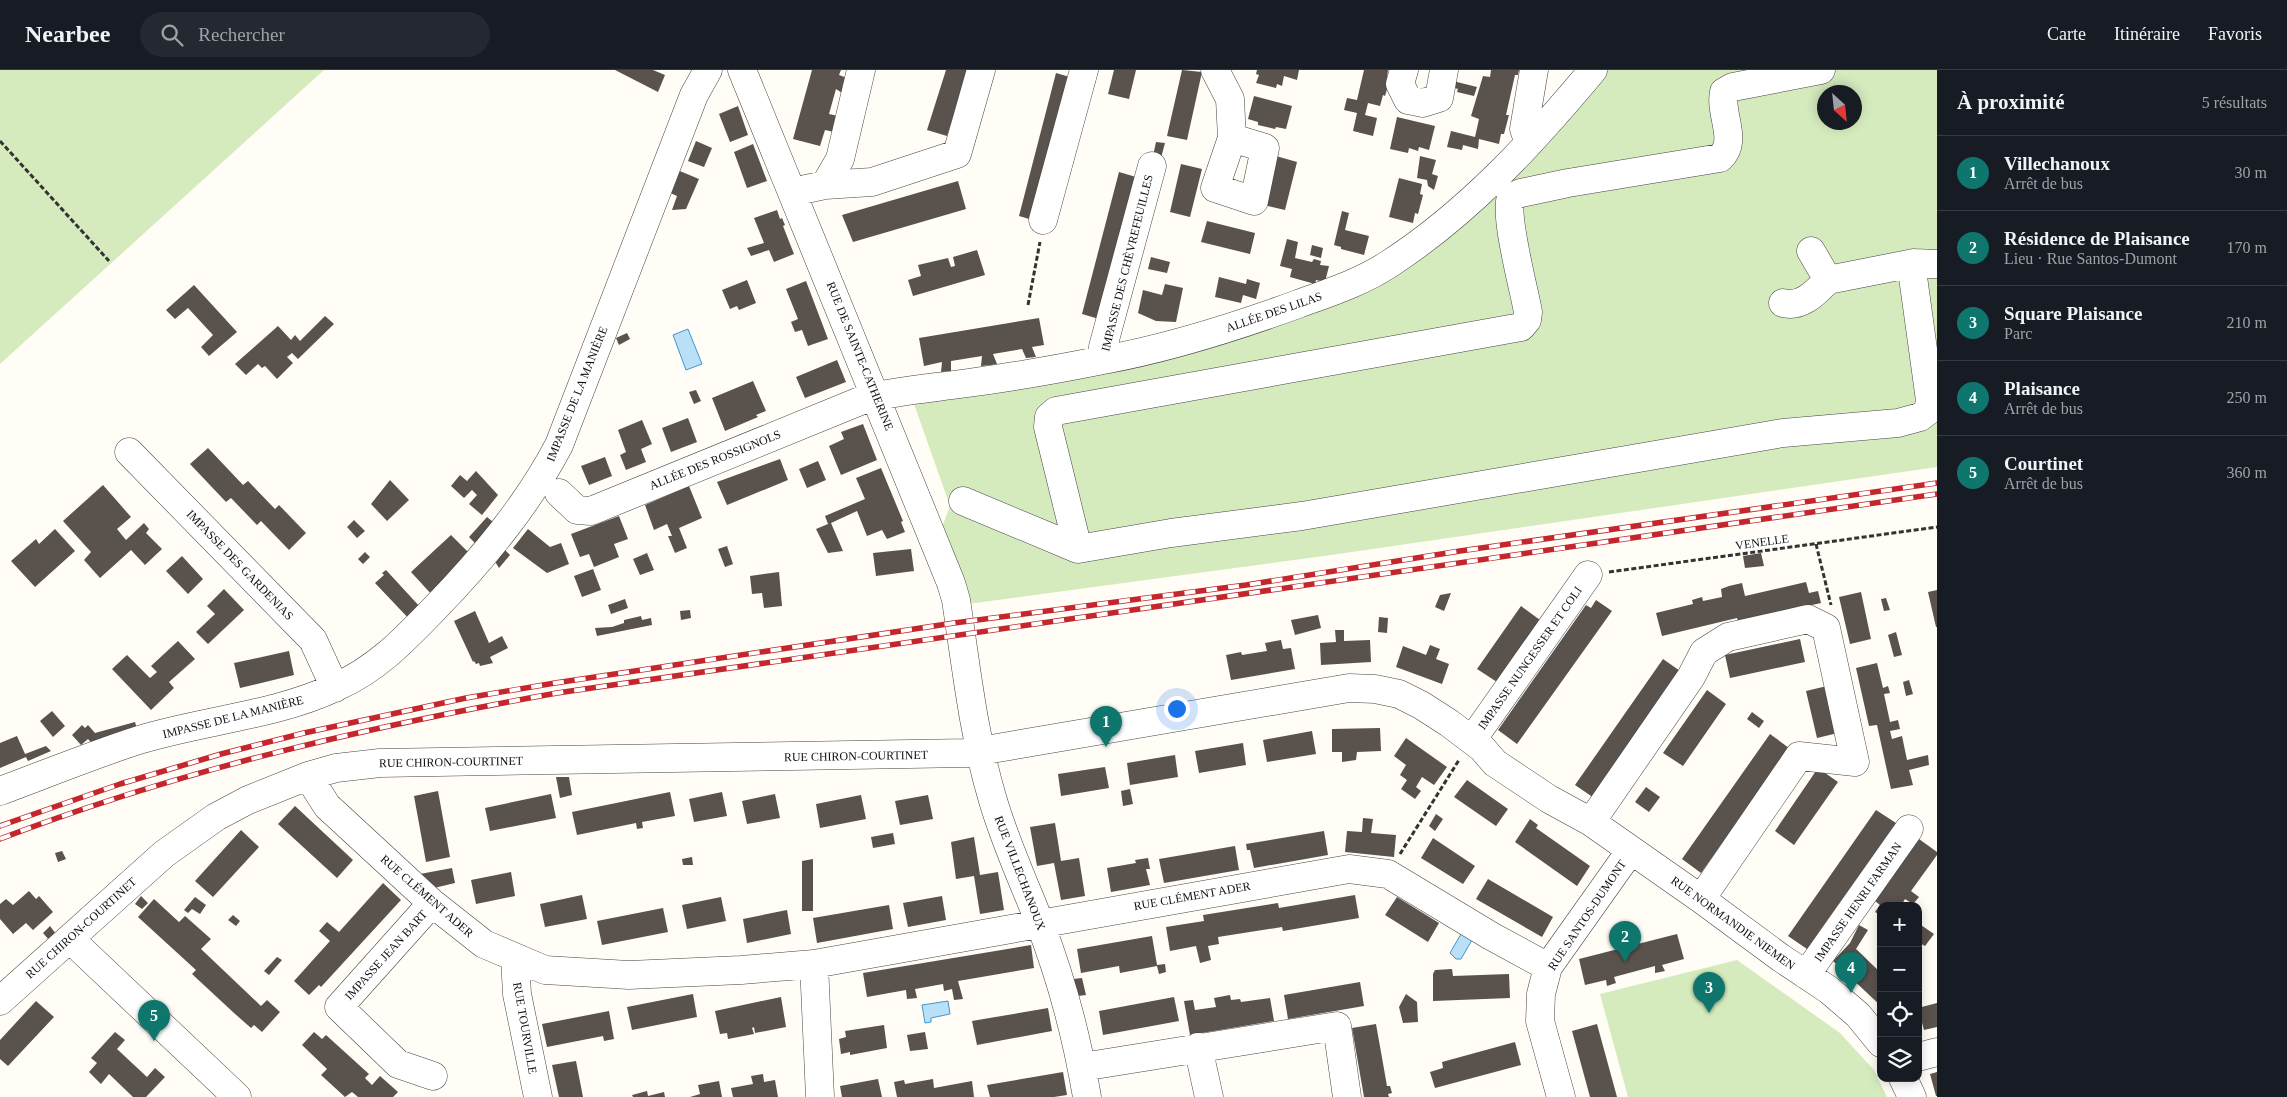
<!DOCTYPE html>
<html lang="fr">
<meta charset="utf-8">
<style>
:root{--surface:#171b24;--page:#242831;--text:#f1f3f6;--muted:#9ea1a6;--line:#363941;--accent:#0f766e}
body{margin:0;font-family:"Times New Roman",serif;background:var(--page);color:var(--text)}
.controls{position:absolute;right:15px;bottom:15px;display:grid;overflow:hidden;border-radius:10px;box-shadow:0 2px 12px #0003}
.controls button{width:45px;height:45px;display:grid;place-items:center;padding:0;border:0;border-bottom:1px solid var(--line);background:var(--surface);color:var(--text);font:25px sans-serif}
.compass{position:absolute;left:1817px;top:15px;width:45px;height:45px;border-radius:50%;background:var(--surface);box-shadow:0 2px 12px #0003;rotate:153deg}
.you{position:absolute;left:1176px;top:638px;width:18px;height:18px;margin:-12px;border:4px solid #fff;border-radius:50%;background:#1a73e8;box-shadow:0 0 0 8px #1a73e833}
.badge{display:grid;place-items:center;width:32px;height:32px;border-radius:50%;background:var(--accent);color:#fff;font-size:16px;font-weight:700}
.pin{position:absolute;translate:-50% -41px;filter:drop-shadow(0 1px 2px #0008)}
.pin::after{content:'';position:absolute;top:26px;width:18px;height:15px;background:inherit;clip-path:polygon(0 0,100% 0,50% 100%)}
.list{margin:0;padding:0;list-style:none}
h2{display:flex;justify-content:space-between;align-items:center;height:65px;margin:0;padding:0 20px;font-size:21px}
h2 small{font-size:16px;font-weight:400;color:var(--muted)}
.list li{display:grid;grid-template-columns:32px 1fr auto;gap:15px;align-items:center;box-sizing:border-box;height:75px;padding:0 20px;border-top:1px solid var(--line)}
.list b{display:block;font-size:19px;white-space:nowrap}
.list p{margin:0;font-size:16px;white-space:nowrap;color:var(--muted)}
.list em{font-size:16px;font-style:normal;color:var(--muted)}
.icon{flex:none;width:28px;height:28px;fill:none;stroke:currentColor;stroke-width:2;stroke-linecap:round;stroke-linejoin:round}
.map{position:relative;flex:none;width:1937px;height:1027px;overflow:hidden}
header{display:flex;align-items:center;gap:30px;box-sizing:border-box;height:70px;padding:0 25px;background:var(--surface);border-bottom:1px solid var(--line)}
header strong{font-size:24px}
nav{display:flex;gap:28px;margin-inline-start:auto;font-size:18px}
.search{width:350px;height:45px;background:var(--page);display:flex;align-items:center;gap:12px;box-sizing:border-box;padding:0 18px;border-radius:28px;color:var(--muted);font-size:19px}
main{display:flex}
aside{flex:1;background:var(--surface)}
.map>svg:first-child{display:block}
</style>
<header>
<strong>Nearbee</strong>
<div class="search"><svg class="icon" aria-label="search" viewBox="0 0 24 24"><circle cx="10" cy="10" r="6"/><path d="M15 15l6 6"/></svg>Rechercher</div>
<nav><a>Carte</a><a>Itinéraire</a><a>Favoris</a></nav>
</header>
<main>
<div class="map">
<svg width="1937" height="1027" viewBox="0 0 1937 1027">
<rect width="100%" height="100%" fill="#fffdf5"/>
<path fill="#d5ebbd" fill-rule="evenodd" d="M0,0H324L0,294Z
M1606,0H1937V397L1338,484L968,534L942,457L950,436L913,331L1355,223ZM1824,22H1854V52H1824Z
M1737,890L1840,963L1874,1000L1887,1027H1628L1600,924Z"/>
<path fill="#b9e0f7" stroke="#3f96cf" d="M688,259L702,294L686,300L673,265Z
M1461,864L1472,870L1461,889H1456L1450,883Z
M948,931L950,944L931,948V952L925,953L922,935Z"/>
<path fill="#5a524d" d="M615,0H653L665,5L658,22Z
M812,0H841L839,5L847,8L846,13H843L842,23L836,19L829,44L838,46L834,62L825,60L820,76L793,69Z
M946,0H968L947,66L927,60Z
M1114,0H1136L1129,29L1108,24Z
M1182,0L1202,2L1187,70L1167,66Z
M1257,0H1299L1297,10L1284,6L1282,16L1277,14L1276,18L1256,13L1259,5L1256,4Z
M1364,0H1388L1387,8L1390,9L1385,26L1383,25L1380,36L1368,33L1365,45L1377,48L1373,66L1353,61L1357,43L1344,40L1347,28L1357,30Z
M1491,0H1519L1518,5H1515L1506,45H1509L1504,64H1501L1499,74L1479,69L1478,79L1463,75L1462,80L1447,77L1451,61L1475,67L1479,49L1471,46L1483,6L1490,7Z
M1056,3L1073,8L1036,151L1019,146Z
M1453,11L1477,17L1474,26L1457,22L1458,19L1452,17Z
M1254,26L1292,36L1286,59L1276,57L1275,59L1258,55V52L1248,49Z
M738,36L748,65L730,72L719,44Z
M1397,47L1435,56L1429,80L1419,77L1418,81L1409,78L1408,83L1390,79Z
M696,71L712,78L704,97L688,91Z
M1156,72L1165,73L1161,88L1153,86Z
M753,74L767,111L747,118L734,82Z
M1276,86L1297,92L1285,140L1264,135Z
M1420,86L1436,90L1432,104L1438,106L1434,120L1428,116L1427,110L1417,108Z
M1181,94L1202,99L1190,147L1170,142Z
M675,99L699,109L686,139L672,140L677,126L666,121Z
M1119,102L1136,107L1099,249L1082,244Z
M1399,108L1422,114L1420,124L1423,125L1418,144L1415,143L1413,153L1389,147Z
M958,111L966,139L853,172L842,145Z
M777,140L780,149L782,148L785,155L783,156L794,184L774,192L769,180L751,186L747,178L764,173L754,148Z
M1342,141L1349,143L1345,160L1369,166L1364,185L1341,179V177L1334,175Z
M1207,151L1255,163L1250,184L1201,172Z
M1287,169L1298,172L1295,188L1312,192L1314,189L1321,191L1320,195L1329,196L1325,212L1316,210L1315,214L1290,207L1292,199L1280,196Z
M1312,175L1323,178L1321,188L1310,185Z
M977,180L985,205L913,226L908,210L921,206L918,195L948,188L951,197L955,196L953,187Z
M1151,187L1170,192L1167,203L1148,199Z
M1219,207L1246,214L1247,209L1260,213L1256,229L1243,225L1241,233L1215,227Z
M747,210L756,233L739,240L737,236L730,239L722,220Z
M806,211L828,269L808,276L802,260L795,262L791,252L798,249L786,219Z
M1165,214L1183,218L1176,252L1156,251L1138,243L1143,220L1162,225Z
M194,215L237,262L209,286L201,277L213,265L188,238L175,249L166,240Z
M325,246L334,254L298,289L292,283L287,287L293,293L277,309L265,296L262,298L258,294L246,305L235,294L278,256L291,270L295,265L300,271Z
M1039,248L1044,275L1032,277L1036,287L1026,288L1022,279L993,284L997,294L991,295L981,296L982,286L951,291V301L941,302L942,292L924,296L919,268Z
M627,263L630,269L619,275L616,268Z
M837,290L846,312L805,328L796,307Z
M753,311L766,341L756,345L758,347L725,361L712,328Z
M696,320L701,331L694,334L689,322Z
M688,348L697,372L671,382L662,358Z
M642,350L652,374L641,379L646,392L626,400L620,385L626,382L618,360Z
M863,354L877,390L841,405L829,376L844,369L841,362Z
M208,378L243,415L248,411L275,439L279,435L306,463L289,480L261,451L257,455L231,428L226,432L190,394Z
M605,387L612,406L589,415L581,396Z
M780,389L788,410L727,435L717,412Z
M818,391L826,410L807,418L799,399Z
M881,398L903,451L901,452L905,462L887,469L882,460L867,466L857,441L831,453L843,481L828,483L816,459L828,454L825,446L865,429L856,408Z
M476,401L498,425L482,445L469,434L477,425L472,420L464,428L451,416L460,405L467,411Z
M390,410L409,430L387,451L371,434Z
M103,415L131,447L117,459L126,470L144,453L149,459L146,463L162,479L145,495L131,480L100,508L84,490L91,482L63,451Z
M689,416L702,448L679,458L687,478L675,483L668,466H672L667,454L654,460L645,435Z
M619,446L628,469L614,474L619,487L594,497L589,484L580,487L571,464Z
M487,447L499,457L475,473L469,467Z
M354,450L365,461L357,468L347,457Z
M55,459L75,481L35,517L11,491L36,469L39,474Z
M528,459L550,477L561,473L569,494L547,503L513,478Z
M451,465L468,482L433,526L411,502Z
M727,476L733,494L725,497L718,479Z
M503,478L510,485L499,498L494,490Z
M911,479L914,501L876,506L873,483Z
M365,482L370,487L363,494L358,489Z
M647,483L654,500L640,505L633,489Z
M1761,483L1764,496L1745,498L1743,486Z
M182,486L203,509L188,524L166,501Z
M593,499L601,520L582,527L574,506Z
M386,500L421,538L412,552L375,513L384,505L382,503Z
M779,502L782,536L764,538L762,523L752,524L750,506Z
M1806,512L1809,523L1818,521L1821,533L1738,552L1737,548L1662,566L1656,543L1693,534L1692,530L1702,527L1703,531L1722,527L1721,519L1729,516L1742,513L1745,526Z
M224,519L244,540L208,574L196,562L215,544L207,536Z
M1937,520V557H1936L1928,522Z
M1861,522L1871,569L1850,574L1839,527Z
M1451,523L1444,541L1435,537L1440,525Z
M1886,528L1890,540L1884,541L1881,529Z
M625,529L628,538L611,544L608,535Z
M1596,530L1612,541L1517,674L1498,660L1586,535L1591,538Z
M1521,536L1540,550L1497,612L1477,599Z
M690,540L691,548L681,550L680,541Z
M475,541L489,573L502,566L508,578L490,587L493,593L480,596L479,593L476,594L474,591L473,592L454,551Z
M1318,545L1321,558L1295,565L1291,550Z
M641,546L642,550L651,548L652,555L597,566L595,558L612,557L624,553V550Z
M1379,547L1388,548L1387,563L1378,562Z
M1335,560H1344V571L1370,570L1371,592L1321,595L1320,573L1336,572Z
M1896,562L1902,585L1894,587L1888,565Z
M1800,569L1805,592L1730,608L1725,585Z
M1281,570L1283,579L1291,578L1295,599L1231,610L1226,585L1241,582L1242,585L1267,581L1265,573Z
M178,571L195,589L169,612L174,618L151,640L112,599L127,585L150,608L157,602L151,596Z
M1430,575L1440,579L1436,589L1449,594L1442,614L1396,597L1403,576L1426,585Z
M289,581L294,605L240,618L234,593Z
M1663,589L1683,603L1594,728L1575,715Z
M1877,593L1883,618L1888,616L1890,623L1884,624L1890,652L1898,650L1900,659L1890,661L1892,669L1902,666L1907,690L1928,685L1929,695L1909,700L1913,715L1891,719L1877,655L1869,656L1856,598Z
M1909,610L1913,624L1906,626L1903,612Z
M1827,616L1838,663L1817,668L1806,621Z
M1707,620L1726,634L1683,696L1663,683Z
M52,641L65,656L53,667L40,651Z
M1752,642L1764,651L1759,658L1747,649Z
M135,652L139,666L96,678L88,669L81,675L72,665L82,655L85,658L88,655L95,663Z
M1380,658L1381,681L1357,682L1356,690L1342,692V682H1332V659Z
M1312,661L1316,684L1267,692L1263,670Z
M1770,664L1789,678L1701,803L1682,789Z
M17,666L25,684L46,676L51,681L28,691L26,687L0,698V673Z
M1406,668L1447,697L1434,715L1422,707L1416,717L1421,721L1415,729L1401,719L1407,710L1400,705L1406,695L1394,686Z
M1243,673L1246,695L1199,703L1195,681Z
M1175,685L1178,707L1130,715L1127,693Z
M1105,697L1109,718L1061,726L1058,704Z
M1818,698L1838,712L1794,775L1775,761Z
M556,707H569L572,725L560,728Z
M1467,710L1508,739L1496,756L1454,727Z
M1646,717L1660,727L1649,742L1635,732Z
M1130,719L1133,734L1123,736L1121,721Z
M438,721L450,787L426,792L414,726Z
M670,722L675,746L642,752L643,758L637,759L636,753L577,765L572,742Z
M722,722L727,746L694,752L689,729Z
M551,724L556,748L490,761L485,738Z
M775,724L780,748L747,754L742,731Z
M861,725L866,749L820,758L816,734Z
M928,725L933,749L900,755L895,731Z
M295,736L353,790L337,808L278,754Z
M1876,740L1896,753L1807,879L1788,866Z
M1436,744L1443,749L1435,761L1429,756Z
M1363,748L1373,749L1371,763L1396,765L1394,787L1345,782L1347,761L1362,762Z
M1530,749L1538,755L1536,758L1590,796L1577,816L1515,772Z
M1055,753L1061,791L1079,788L1085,826L1061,830L1054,793L1037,796L1030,757Z
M241,760L259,777L213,827L195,811Z
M1324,761L1328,785L1254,798L1250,780H1247L1246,774Z
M893,763L895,774L873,778L871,767Z
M974,767L980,805L998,802L1004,840L980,844L974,806L956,809L951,772Z
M1433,768L1475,796L1463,814L1421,788Z
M1919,769L1937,782V785L1911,821L1919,827L1913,834L1905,829L1901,836H1881V845L1875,842L1880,835L1875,831Z
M1235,776L1239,800L1164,813L1159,789Z
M62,781L66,789L58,792L55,783Z
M692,787L693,795H683L682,789Z
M1148,788L1150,799H1146L1150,815L1111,822L1107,798L1136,793L1135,790Z
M813,789V841H802V791Z
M452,798L455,813L434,818L420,804Z
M511,802L515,826L476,834L471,810Z
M1488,809L1553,847L1542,867L1476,829Z
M383,813L401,830L321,917L319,915L309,925L294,911L330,871L319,861L327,852L339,862Z
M29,821L36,829L39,826L53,842L33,860L26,853L13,864L0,849V834L6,829L13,835Z
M582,825L587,849L545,857L540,834Z
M1355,825L1359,848L1283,861L1282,857L1218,867L1219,874L1208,876L1211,890L1200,893L1196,876L1170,881L1166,857L1204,851L1203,845L1278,833L1279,838Z
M141,826L148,833L142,839L135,834Z
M942,826L946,850L908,857L903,833Z
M195,827L206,835L200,844L192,839L188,843L184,840Z
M721,827L726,851L687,859L682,835Z
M1397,827L1439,853L1428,872L1385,845Z
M154,829L179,852L185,846L211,869L201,879L261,936L267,930L280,942L262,962L254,955L251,958L234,943L192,904L196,900L138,847Z
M889,835L893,859L817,873L813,848Z
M663,838L668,862L602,875L597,851Z
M787,840L791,864L747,873L743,849Z
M233,845L240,851L236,856L228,850Z
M1918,853L1934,864L1925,876L1918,872Z
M1859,855L1868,860L1856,879L1881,903V936L1833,891L1850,873Z
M50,856L56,864L49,870L43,863Z
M1677,864L1684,889L1662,895L1665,901L1655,903V896L1614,907L1616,913L1607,916L1606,910L1585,915L1579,889Z
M1152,866L1157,895L1165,894L1166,902L1159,904L1157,896L1120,903L1119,896L1081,903L1077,879Z
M1031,875L1034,898L958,911L963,929L954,930L952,919L944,921L943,914L915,919L917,928L907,929L906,920L867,927L863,903Z
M277,887L282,890L269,905L264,901Z
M1452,899L1453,906L1509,904L1510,928L1433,931V904L1435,900Z
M1082,908L1086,925L1078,926L1073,909Z
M1360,912L1364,936L1288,949L1284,925Z
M693,924L697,947L632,960L627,937Z
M1406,924L1417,932L1418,952L1403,953L1399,937Z
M1230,925L1231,930L1240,929L1241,932L1270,928L1274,951L1190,965L1184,931L1193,930L1195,940L1216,937L1214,928Z
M781,927L786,957L755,963L754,957L752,958L754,964L728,969L727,963L720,964L715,941Z
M1174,927L1179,951L1103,965L1099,941Z
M36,931L54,947L8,996L0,989V970Z
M1937,933V957L1924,960L1918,938Z
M1048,938L1052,961L977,975L972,951Z
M609,941L614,969L604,971L603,966L547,977L542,954Z
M1376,954L1387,1016H1390L1392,1023L1388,1024L1389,1027H1364L1352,958Z
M1597,954L1617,1027H1590L1572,961Z
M884,955L887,978L850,985V982L841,984L839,969L846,967L845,961Z
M115,962L125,970L117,979L147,1007L155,998L165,1007L146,1027H133L109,1004L101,1014L89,1002L97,993L91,988Z
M314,962L322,969L326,965L369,1004L365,1008L372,1015L380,1006L398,1022L393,1027H358L352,1022L345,1027L321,1005L327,999L302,975Z
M925,962L928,979L910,981L907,965Z
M1515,972L1521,995L1435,1018L1430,1002L1443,998L1442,992Z
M576,991L583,1027H559L552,995Z
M1063,1002L1067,1025L1054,1027H990L987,1015Z
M1937,1002V1026H1936L1930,1004Z
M763,1004L764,1012L775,1010L778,1027H733L731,1018L753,1014L751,1006Z
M878,1009L882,1027H842L840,1016Z
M933,1009L934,1018L972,1011L974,1027H897L894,1012L904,1010L905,1014Z
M719,1011L722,1027H690L700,1024L698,1015Z
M647,1021L648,1026L664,1022L665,1027H633L632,1025Z"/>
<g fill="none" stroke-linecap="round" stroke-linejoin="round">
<defs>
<path id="minor" d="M742,0L951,513L956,530C966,595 973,663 992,727C1004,770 1023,810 1039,851C1061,907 1077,968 1087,1027
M1215,0L1230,29L1232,68L1215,118L1254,131L1265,78L1232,68
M1404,0L1400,14L1408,30L1423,33L1439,28L1444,0
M1821,0L1733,17L1724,22C1719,44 1739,71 1720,88L1568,113L1521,123L1511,127C1504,146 1524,219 1528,242L1527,250L1521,257L1056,341L1049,347L1048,357L1078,479L1171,463L1302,446L1783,363L1898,353L1920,347L1928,341L1930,330L1913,207L1914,193
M1529,73L1524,59L1534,0
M825,115L840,89L861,0
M792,122L825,115L872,112L957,84L981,0
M1043,150L1084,0
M1828,210L1914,193L1937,194
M1783,233C1802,238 1816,222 1828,210L1811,181
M1103,290V277L1152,96
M129,382L313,570L335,618
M559,423L577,440L591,441L865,329C899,320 934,318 968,313C1013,307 1058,299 1103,290C1169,278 1235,257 1298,234C1328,223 1362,212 1389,194C1468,143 1533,72 1593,0
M963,431L1078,479
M1472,670L1588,505
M308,706L327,736L432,833L484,874L545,900L629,905L741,900L814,894L1349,799L1388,804L1491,866L1548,897
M0,721C46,704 92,685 139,670C204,650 274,646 336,617C377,599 405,569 436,537C483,488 527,436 559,375L694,25L708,0
M1591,752L1691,607L1704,582L1728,567L1808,549L1826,558L1855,692L1799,686L1701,829
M432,833L339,937L398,994L433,1006
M70,869L237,1027
M515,888L517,924L538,1027
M814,894L820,1027
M1806,905L1909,759
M0,931L164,784L216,747L248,730L308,706L336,698L380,693L968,683L1349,618L1375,619L1399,624L1421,635L1449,653L1482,678L1495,693L1549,729L1591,752L1701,829L1781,888L1829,920L1858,945L1881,973
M1198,977L1209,1027
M1918,987L1937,982
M1082,997L1337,956L1347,1027
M1903,1008L1912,1027
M1561,1027L1540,951L1541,924L1548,897L1631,780"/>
</defs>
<use href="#minor" stroke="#444" stroke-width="29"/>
<path stroke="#333" stroke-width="3" stroke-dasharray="5 2.5" stroke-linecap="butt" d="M0,71L109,191
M1028,235L1040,172
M1816,474L1831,535
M1609,502L1937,457
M1400,784L1459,690"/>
<use href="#minor" stroke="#fff" stroke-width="28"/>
<defs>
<path id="rail" d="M0,756L120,714L221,684L304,663L466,628L555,613L954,553L1246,515L1460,481L1937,413
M0,769C180,700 367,657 557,623L1937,424"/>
</defs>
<use href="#rail" stroke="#c4262e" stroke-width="5.5"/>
<use href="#rail" stroke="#fff" stroke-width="4" stroke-dasharray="11" stroke-linecap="butt"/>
</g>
<g text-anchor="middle" stroke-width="5" stroke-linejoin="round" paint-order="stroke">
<g font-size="12" fill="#111" stroke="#fff">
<text transform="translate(1127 193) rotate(-76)" y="4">IMPASSE DES CHÈVREFEUILLES</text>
<text transform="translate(1274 242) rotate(-19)" y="4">ALLÉE DES LILAS</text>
<text transform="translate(860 286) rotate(68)" y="4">RUE DE SAINTE-CATHERINE</text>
<text transform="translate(577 324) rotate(-68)" y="4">IMPASSE DE LA MANIÈRE</text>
<text transform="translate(715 390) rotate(-22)" y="4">ALLÉE DES ROSSIGNOLS</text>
<text transform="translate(1762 472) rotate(-8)" y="4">VENELLE</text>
<text transform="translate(240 495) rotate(46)" y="4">IMPASSE DES GARDENIAS</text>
<text transform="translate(1530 588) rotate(-55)" y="4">IMPASSE NUNGESSER ET COLI</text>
<text transform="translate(233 647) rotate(-14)" y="4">IMPASSE DE LA MANIÈRE</text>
<text transform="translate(856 686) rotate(-1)" y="4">RUE CHIRON-COURTINET</text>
<text transform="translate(451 692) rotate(-1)" y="4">RUE CHIRON-COURTINET</text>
<text transform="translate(1020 803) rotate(69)" y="4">RUE VILLECHANOUX</text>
<text transform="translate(427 826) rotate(41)" y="4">RUE CLÉMENT ADER</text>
<text transform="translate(1192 826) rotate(-10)" y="4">RUE CLÉMENT ADER</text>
<text transform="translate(1858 832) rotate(-55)" y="4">IMPASSE HENRI FARMAN</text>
<text transform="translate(1587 845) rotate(-56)" y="4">RUE SANTOS-DUMONT</text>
<text transform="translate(1733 853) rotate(36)" y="4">RUE NORMANDIE NIEMEN</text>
<text transform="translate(81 858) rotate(-42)" y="4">RUE CHIRON-COURTINET</text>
<text transform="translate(386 885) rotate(-48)" y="4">IMPASSE JEAN BART</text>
<text transform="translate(525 958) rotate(80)" y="4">RUE TOURVILLE</text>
</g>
</g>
</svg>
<div class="controls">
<button>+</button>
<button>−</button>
<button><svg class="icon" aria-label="locate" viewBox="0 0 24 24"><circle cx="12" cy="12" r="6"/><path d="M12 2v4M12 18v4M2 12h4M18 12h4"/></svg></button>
<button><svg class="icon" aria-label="layers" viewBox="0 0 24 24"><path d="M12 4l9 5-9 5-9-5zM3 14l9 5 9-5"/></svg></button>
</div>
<svg class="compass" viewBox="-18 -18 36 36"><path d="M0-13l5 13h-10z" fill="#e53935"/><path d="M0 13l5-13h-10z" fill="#9ea1a6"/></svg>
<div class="you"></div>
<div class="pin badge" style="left:1106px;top:677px">1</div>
<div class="pin badge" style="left:1625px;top:892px">2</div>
<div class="pin badge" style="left:1709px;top:943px">3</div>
<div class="pin badge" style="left:1851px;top:923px">4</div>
<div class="pin badge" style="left:154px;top:971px">5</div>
</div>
<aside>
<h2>À proximité<small>5 résultats</small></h2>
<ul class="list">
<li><span class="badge">1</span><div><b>Villechanoux</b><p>Arrêt de bus</p></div><em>30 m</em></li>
<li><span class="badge">2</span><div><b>Résidence de Plaisance</b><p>Lieu · Rue Santos-Dumont</p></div><em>170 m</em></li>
<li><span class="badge">3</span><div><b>Square Plaisance</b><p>Parc</p></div><em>210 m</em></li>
<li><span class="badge">4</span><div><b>Plaisance</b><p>Arrêt de bus</p></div><em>250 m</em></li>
<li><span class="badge">5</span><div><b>Courtinet</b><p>Arrêt de bus</p></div><em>360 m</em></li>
</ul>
</aside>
</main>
